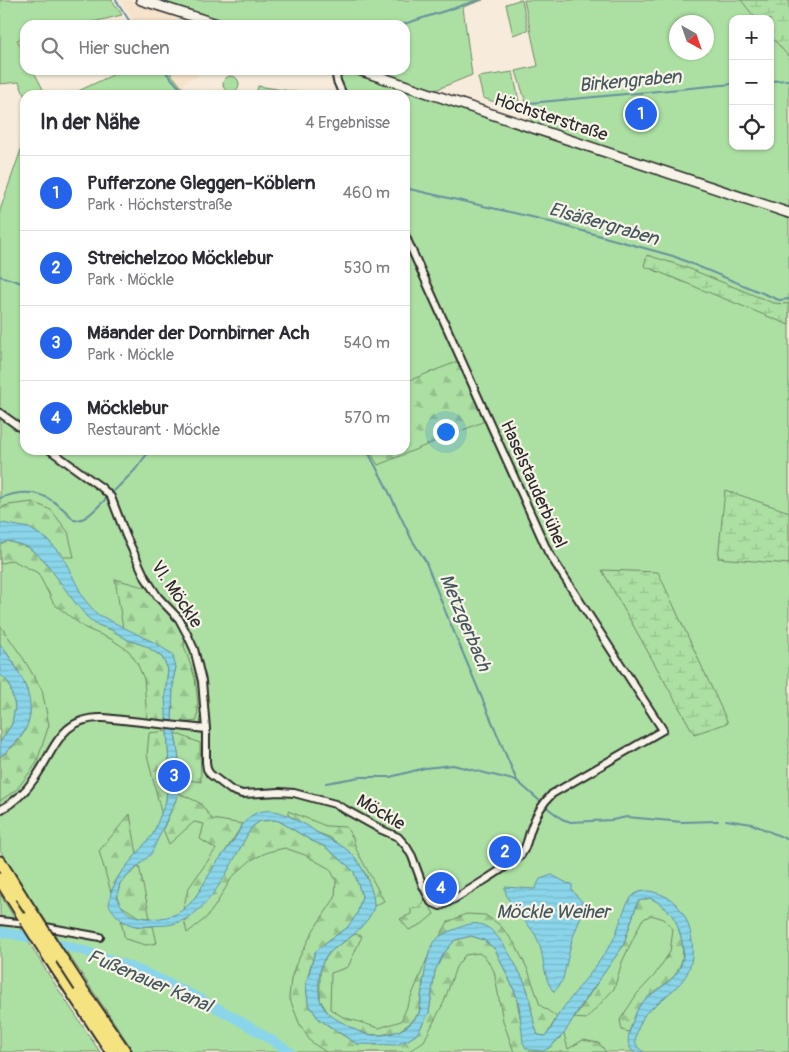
<!DOCTYPE html>
<html lang="de">
<meta charset="utf-8">
<style>
:root{--surface:#fff;--page:#f7f7f7;--text:#2b2b33;--muted:#7c7c81;--line:#e1e1e2;--accent:#2563eb}
body{margin:0;font-family:Pangolin,sans-serif;background:var(--page);color:var(--text)}
.controls{position:absolute;right:15px;top:15px;display:grid;overflow:hidden;border-radius:10px;box-shadow:0 1px 4px #0004}
.controls button{width:45px;height:45px;display:grid;place-items:center;padding:0;border:0;border-bottom:1px solid var(--line);background:var(--surface);color:var(--text);font:25px sans-serif}
.compass{position:absolute;left:669px;top:15px;width:45px;height:45px;border-radius:50%;background:var(--surface);box-shadow:0 1px 4px #0004;rotate:140deg}
.you{position:absolute;left:445px;top:431px;width:18px;height:18px;margin:-12px;border:4px solid #fff;border-radius:50%;background:#1a73e8;box-shadow:0 0 0 8px #1a73e833}
.badge{display:grid;place-items:center;width:32px;height:32px;border-radius:50%;background:var(--accent);color:#fff;font-size:16px;font-weight:700}
.pin{position:absolute;translate:-50% -50%;border:2px solid #fff;box-shadow:0 1px 5px #0006}
.list{margin:0;padding:0;list-style:none}
h2{display:flex;justify-content:space-between;align-items:center;height:65px;margin:0;padding:0 20px;font-size:21px}
h2 small{font-size:16px;font-weight:400;color:var(--muted)}
.list li{display:grid;grid-template-columns:32px 1fr auto;gap:15px;align-items:center;box-sizing:border-box;height:75px;padding:0 20px;border-top:1px solid var(--line)}
.list b{display:block;font-size:19px;white-space:nowrap}
.list p{margin:0;font-size:16px;white-space:nowrap;color:var(--muted)}
.list em{font-size:16px;font-style:normal;color:var(--muted)}
.icon{flex:none;width:28px;height:28px;fill:none;stroke:currentColor;stroke-width:2;stroke-linecap:round;stroke-linejoin:round}
.map{position:relative;flex:none;width:789px;height:1052px;overflow:hidden}
.search{position:absolute;background:var(--surface);box-shadow:0 1px 4px #0004;left:20px;top:20px;width:390px;height:55px;display:flex;align-items:center;gap:12px;box-sizing:border-box;padding:0 18px;border-radius:15px;color:var(--muted);font-size:19px}
.panel{position:absolute;background:var(--surface);box-shadow:0 1px 4px #0004;left:20px;top:90px;width:390px;height:365px;border-radius:15px}
.map>svg:first-child{display:block}
</style>
<div class="map">
<svg width="789" height="1052" viewBox="0 0 789 1052">
<defs>
<pattern id="forest-firs" width="22" height="20" patternUnits="userSpaceOnUse" patternTransform="scale(1.25)"><rect width="22" height="20" fill="#ace0a2"/><path d="M5 1l3.5 6h-7zM16 11l3.5 6h-7z" fill="#94c08c"/></pattern>
<pattern id="wetland-marsh" width="20" height="14" patternUnits="userSpaceOnUse" patternTransform="scale(1.25)"><rect width="20" height="14" fill="#ace0a2"/><path d="M1 5h8M5 5V1M11 12h8M15 12V8" fill="none" stroke="#94c08c"/></pattern>
<pattern id="water-rules" width="6" height="5" patternUnits="userSpaceOnUse" patternTransform="scale(1.25)"><rect width="6" height="5" fill="#8ad5ea"/><path d="M0 2.5h6" fill="none" stroke="#77b7c9"/></pattern>
</defs>
<rect width="100%" height="100%" fill="#f7ecdb"/>
<filter id="ink" filterUnits="userSpaceOnUse"><feTurbulence type="fractalNoise" baseFrequency=".02" numOctaves="2"/><feDisplacementMap in="SourceGraphic" scale="10" xChannelSelector="R" yChannelSelector="G"/><feConvolveMatrix kernelMatrix="1 2 1 2 8 2 1 2 1" color-interpolation-filters="sRGB"/></filter>
<g filter="url(#ink)">
<path fill="#f7e3cb" d="M120,0H130L150,5L171,13L174,18L196,25H136Z
M168,70H199L196,78L189,79L182,87Z"/>
<path fill="#ace0a2" stroke="#6c8666" fill-rule="evenodd" d="M0,0H112L122,15L81,25H25V38L17,40L25,54V70H33L46,95H25V97L19,82L0,84Z
M153,0H483L463,7L472,75L433,91L369,70H405V25H232Z
M519,0H522L528,30L513,35L506,4Z
M524,0H789V209L533,125L516,71L538,66ZM733,19H770V146H733ZM676,22H706V52H676Z
M123,70H168L188,95H70Z
M338,70H351L789,215V1052H134L19,881L0,850V210L25,138V450H405V95H344L339,82Z
M513,72L521,111L483,98L478,77Z
M223 84a8 8 0 1 1 16 0a8 8 0 1 1-16 0Z
M258,86L309,94V95H256Z
M0,894L47,972L100,1052H0Z"/>
<path fill="url(#forest-firs)" stroke="#6c8666" d="M459,361L485,421L378,465L369,450H405V382Z
M33,502L51,510L68,532L74,557H63L47,539L2,523L0,524V508L8,505Z
M7,541L28,547L44,560L98,625L112,630L128,640L146,646L162,657L168,669L165,696L168,723L147,721L144,679L137,663L129,651L111,639L85,628L54,604L38,573L12,560L0,564V544Z
M115,579L154,590L186,627L184,646L195,678L198,704L197,721L172,724L173,680L176,667L155,643L123,628Z
M0,625L23,658L42,690L49,725L36,764L17,789L0,801V757L16,744L25,731L30,713L27,690L14,663L0,644Z
M0,674L9,683L15,706L12,724L0,742Z
M167,731L169,764L166,801L162,816L147,755L149,733Z
M175,733L200,743L201,782L182,779Z
M179,793L200,803L212,819L243,824L198,893L189,906L183,910L188,889L216,849L200,839L204,824L194,822L169,844L163,829Z
M288,811L326,826L346,827L353,838L356,849L384,901L374,906L367,876L352,854L329,837L318,833L288,815Z
M130,814L137,854L120,874L111,892L99,851Z
M277,820L312,841L324,846L347,865L354,872L362,896L357,915L352,921L347,928L329,940L315,952L310,968L306,984L308,1003L318,1018L333,1029L357,1044L408,1040L417,1034L429,1013L435,970L444,953L455,940L471,936L484,940L495,949L515,992L521,1021L535,1051L549,1048L564,1034L568,1049L583,1040L599,1043L606,1052H514L503,1021L494,971L486,958L479,953L465,955L456,967L444,1002L424,1041L408,1052H326L311,1042L300,1025L289,997L291,979L295,966L314,929L335,898L336,880L330,869L305,855L285,848L268,852L251,860L232,877L215,906L206,918L187,933L184,919C221,894 229,863 252,827L260,821Z
M139,866L150,918L139,917L120,905L117,897L120,883Z
M650,898C665,905 675,915 680,931C684,947 685,966 672,978C667,983 660,987 654,993C643,1004 634,1017 629,1032L622,1030L620,1020L637,994L654,976L670,952L673,929L664,919L651,915L642,920L622,962L614,989L586,1019L574,1018L611,962L623,946L638,901Z
M426,899L434,914L422,924L409,930L400,919L411,914V909L420,907Z
M466,914L485,915L500,925L515,944L528,970L540,1005L557,1017L546,1036L538,1035C531,1020 532,1005 527,989C518,962 498,944 478,924H472L440,936L448,922Z
M121,921L139,927L153,926L157,943L146,945L125,939Z
M355,934L362,936L348,967L331,973L330,1009L343,1017L379,1028L401,1021L432,947L423,981L419,1013L409,1024L397,1032L379,1035L367,1034L357,1031L330,1016L320,1000V966L331,951Z"/>
<path fill="url(#wetland-marsh)" stroke="#6c8666" d="M741,0H789V57L770,35V19H756Z
M647,255L685,267L773,303L789,304V325L644,266Z
M725,490L789,512V564L718,558Z
M602,570L658,572L728,723L694,734Z"/>
<path fill="url(#water-rules)" stroke="#64919e" d="M2,523L29,528L47,539L63,557L84,599L97,614L155,643L172,654L176,667L173,680L172,724L175,733L182,779L179,793L151,854L120,883L117,897C124,913 129,916 146,918C188,922 196,895 215,865C221,856 228,849 233,841C240,831 243,820 254,814C274,805 289,816 306,825C310,827 313,830 316,832C329,839 342,844 353,855C362,865 375,891 374,906C373,913 366,922 361,927C351,940 334,945 325,958C319,966 317,989 320,999C323,1013 336,1019 347,1025C353,1029 359,1032 366,1034C384,1038 409,1032 419,1013C421,1009 421,1002 421,997C424,981 425,961 432,946C437,936 446,932 456,929C464,925 475,921 485,926C499,932 515,963 522,977C532,995 530,1016 538,1035L544,1036C551,1033 553,1022 558,1015C575,991 598,966 612,942C619,930 624,901 635,894C645,888 657,892 667,897C693,912 701,959 682,981C672,993 657,1003 645,1014C641,1022 632,1038 637,1046C639,1049 641,1050 644,1052H633C626,1044 628,1036 631,1027C633,1020 636,1011 640,1005C652,990 678,982 682,961C685,952 682,940 679,931C675,915 665,905 650,898L638,901L623,946L580,1007L564,1034L549,1048L543,1051L530,1050L526,1048L523,1043L519,1005L515,992L495,949L484,940L471,936L455,940L444,953L435,971L429,1013L417,1034L408,1040L397,1045L357,1044L326,1024L318,1018L308,1003L306,984L315,952L329,940L347,928L357,914L362,896L354,872L347,865L324,846L312,841L279,821L274,820L260,821L252,827C232,859 214,913 173,924C166,926 158,925 150,926C130,928 119,922 109,905L111,892L120,874L153,834L166,801L169,764L165,696L168,669L162,657L146,646L128,640L112,630L98,625L88,618L76,604L44,560L28,547L8,541L0,544V524Z
M0,644C17,667 42,702 24,732C18,742 9,749 0,757V742L12,724L15,706L9,683L0,674Z
M552,875L567,883L572,884V890L583,903L581,916L572,940L563,979L555,991H553C542,977 545,953 536,936C528,922 504,902 505,887L535,889L540,879Z"/>
<g fill="none" stroke-linecap="round" stroke-linejoin="round">
<path stroke="#64919e" stroke-width="2" d="M116,0L132,25
M401,25L479,0
M164,70L186,95
M770,81L789,80
M530,103L733,84
M405,188L536,218L673,256L779,300L789,299
M0,276L25,284
M367,450L385,484L412,540L425,560L446,613L517,781L541,802
M112,493L135,470L150,450
M0,498C33,486 52,495 74,520C86,522 98,506 107,498
M326,783L360,777H390L425,768L453,765L517,781
M545,806L562,819L571,822L612,820L627,817L682,822L718,821
M726,820L752,824L789,840"/>
<path stroke="#8ad5ea" stroke-width="10" d="M0,932C22,936 45,940 67,946C147,967 221,1007 290,1052"/>
<defs>
<path id="street" d="M335,70L337,81L343,95
M0,413L25,431
M50,450L102,488L111,497L126,536L145,577L158,597L179,619L187,634L194,649L202,681L206,729V762L207,769L210,774L231,790L242,794L280,792L294,793L335,804L382,830L398,837L406,846L412,856L423,886L431,902L440,906C447,905 516,861 521,855C527,847 528,836 532,826C536,815 543,803 552,794L663,730L548,552L405,235
M0,810C14,803 26,791 35,778C55,750 60,716 104,718L206,729
M0,921L27,924
M40,926L100,937"/>
<path id="secondary" d="M141,0L220,25
M359,70L789,213"/>
<path id="highway" d="M0,862L21,896
M0,879L25,919
M51,960L112,1052
M80,987L125,1052"/>
</defs>
<use href="#street" stroke="#2b2b2b" stroke-width="10"/>
<use href="#secondary" stroke="#2b2b2b" stroke-width="12"/>
<use href="#highway" stroke="#2b2b2b" stroke-width="15"/>
<use href="#street" stroke="#f7f3e8" stroke-width="6"/>
<use href="#secondary" stroke="#f7f3e8" stroke-width="9"/>
<use href="#highway" stroke="#f5e382" stroke-width="11"/>
<defs>
<path id="highway-bridge" d="M21,896L80,987
M25,919L51,960"/>
</defs>
<use href="#highway-bridge" stroke="#2b2b2b" stroke-width="15" stroke-linecap="butt"/>
<use href="#highway-bridge" stroke="#f5e382" stroke-width="11"/>
</g>
</g>
<g text-anchor="middle" stroke-width="4.5" stroke-linejoin="round" paint-order="stroke">
<g font-size="18" fill="#2b2b2b" stroke="#f7f3e8">
<text transform="translate(551 117) rotate(18)" y="6">Höchsterstraße</text>
<text transform="translate(534 484) rotate(66)" y="6">Haselstauderbühel</text>
<text transform="translate(177 594) rotate(56)" y="6">VI. Möckle</text>
<text transform="translate(381 812) rotate(30)" y="6">Möckle</text>
</g>
<g font-size="19" font-style="italic" fill="#43565b" stroke="#f7f3e8">
<text transform="translate(630 80) rotate(-5)" y="7">Birkengraben</text>
<text transform="translate(604 223) rotate(16)" y="7">Elsäßergraben</text>
<text transform="translate(466 622) rotate(67)" y="7">Metzgerbach</text>
<text x="553" y="918">Möckle Weiher</text>
<text transform="translate(150 980) rotate(23)" y="7">Fußenauer Kanal</text>
</g>
</g>
</svg>
<div class="controls">
<button>+</button>
<button>−</button>
<button><svg class="icon" aria-label="locate" viewBox="0 0 24 24"><circle cx="12" cy="12" r="6"/><path d="M12 2v4M12 18v4M2 12h4M18 12h4"/></svg></button>
</div>
<svg class="compass" viewBox="-18 -18 36 36"><path d="M0-13l5 13h-10z" fill="#e53935"/><path d="M0 13l5-13h-10z" fill="#7c7c81"/></svg>
<div class="you"></div>
<div class="pin badge" style="left:641px;top:114px">1</div>
<div class="pin badge" style="left:505px;top:852px">2</div>
<div class="pin badge" style="left:174px;top:776px">3</div>
<div class="pin badge" style="left:441px;top:888px">4</div>
<div class="search"><svg class="icon" aria-label="search" viewBox="0 0 24 24"><circle cx="10" cy="10" r="6"/><path d="M15 15l6 6"/></svg>Hier suchen</div>
<section class="panel">
<h2>In der Nähe<small>4 Ergebnisse</small></h2>
<ul class="list">
<li><span class="badge">1</span><div><b>Pufferzone Gleggen-Köblern</b><p>Park · Höchsterstraße</p></div><em>460 m</em></li>
<li><span class="badge">2</span><div><b>Streichelzoo Möcklebur</b><p>Park · Möckle</p></div><em>530 m</em></li>
<li><span class="badge">3</span><div><b>Mäander der Dornbirner Ach</b><p>Park · Möckle</p></div><em>540 m</em></li>
<li><span class="badge">4</span><div><b>Möcklebur</b><p>Restaurant · Möckle</p></div><em>570 m</em></li>
</ul>
</section>
</div>
